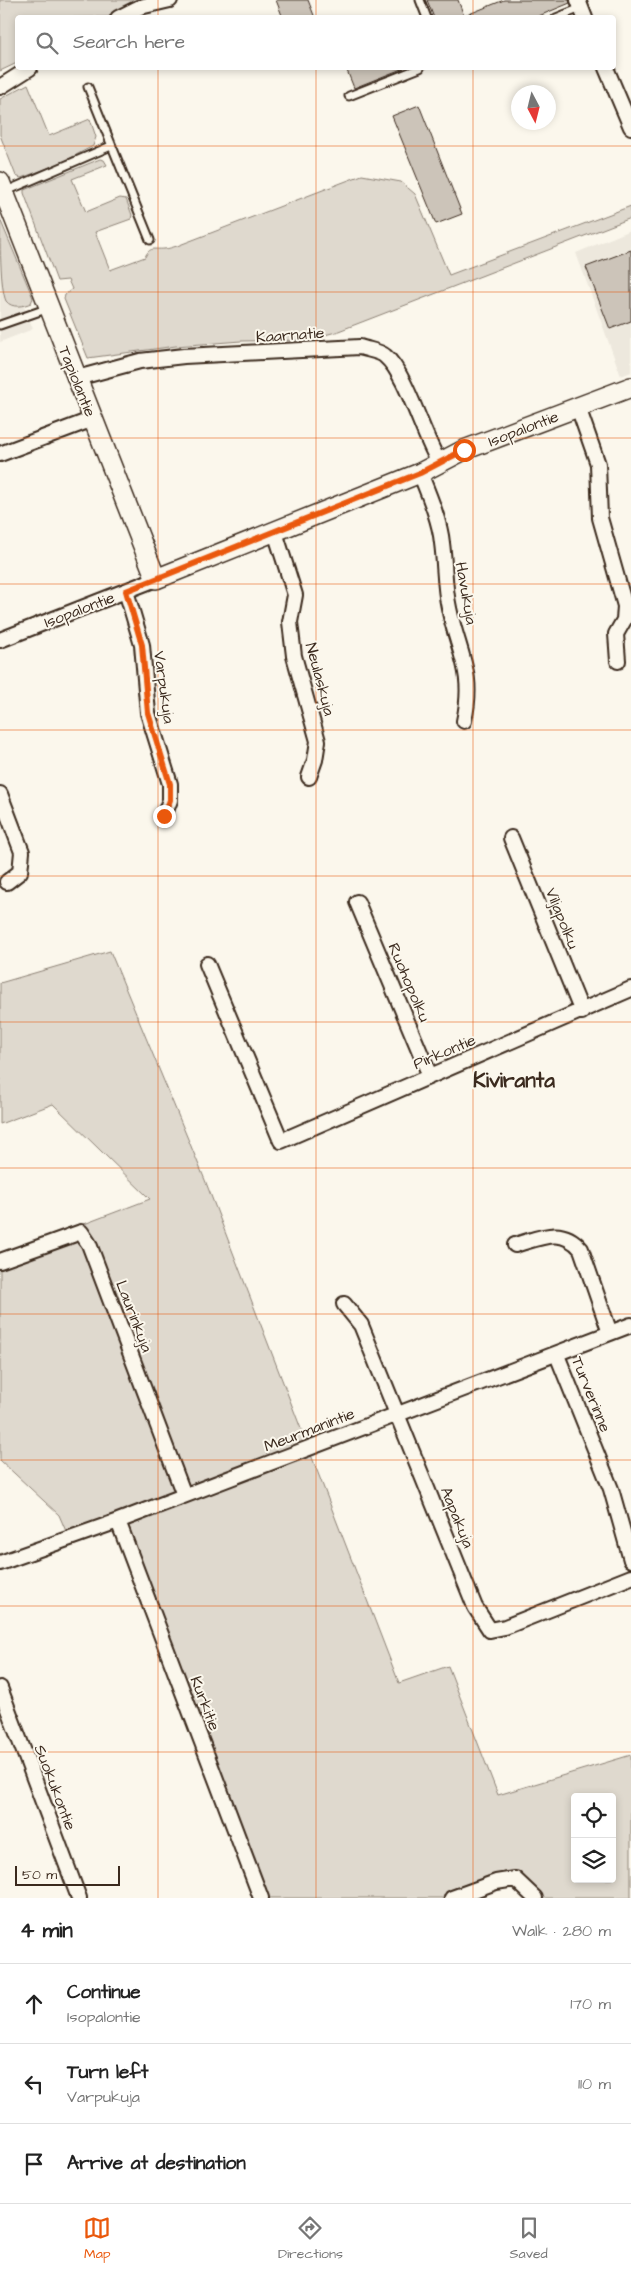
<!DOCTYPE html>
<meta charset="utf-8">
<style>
:root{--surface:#fff;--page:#f2f2f2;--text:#222;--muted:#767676;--line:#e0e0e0;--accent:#ea580c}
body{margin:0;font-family:"Architects Daughter",sans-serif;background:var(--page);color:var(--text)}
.controls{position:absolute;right:15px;bottom:15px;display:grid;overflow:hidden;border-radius:5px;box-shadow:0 2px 8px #0003}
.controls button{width:45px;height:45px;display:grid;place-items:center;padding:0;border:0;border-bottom:1px solid var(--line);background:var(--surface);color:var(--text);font:25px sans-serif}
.compass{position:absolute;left:511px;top:85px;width:45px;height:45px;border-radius:50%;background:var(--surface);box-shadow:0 2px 8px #0003;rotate:173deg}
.scale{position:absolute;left:15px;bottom:12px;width:105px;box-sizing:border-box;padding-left:5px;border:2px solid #3b2a1e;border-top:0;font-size:14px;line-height:18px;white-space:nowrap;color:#3b2a1e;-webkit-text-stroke:4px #fbf7ec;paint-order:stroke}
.stop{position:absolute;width:15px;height:15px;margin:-11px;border:4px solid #ea580c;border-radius:50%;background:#fff}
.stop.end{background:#ea580c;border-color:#fff;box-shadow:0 1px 5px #0008}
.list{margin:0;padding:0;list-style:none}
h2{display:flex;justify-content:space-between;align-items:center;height:65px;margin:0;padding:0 20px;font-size:21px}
h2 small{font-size:16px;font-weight:400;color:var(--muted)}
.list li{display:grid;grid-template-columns:32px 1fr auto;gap:15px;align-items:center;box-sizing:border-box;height:80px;padding:0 20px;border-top:1px solid var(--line)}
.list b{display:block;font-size:19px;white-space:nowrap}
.list p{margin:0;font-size:16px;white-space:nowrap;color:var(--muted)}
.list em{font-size:16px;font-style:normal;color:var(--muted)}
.icon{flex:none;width:28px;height:28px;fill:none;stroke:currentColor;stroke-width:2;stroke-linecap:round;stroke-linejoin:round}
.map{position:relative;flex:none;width:631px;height:1898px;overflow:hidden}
.search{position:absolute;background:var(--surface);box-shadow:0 2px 8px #0003;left:15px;right:15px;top:15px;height:55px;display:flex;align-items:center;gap:12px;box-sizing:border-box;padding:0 18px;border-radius:5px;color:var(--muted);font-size:19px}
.sheet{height:305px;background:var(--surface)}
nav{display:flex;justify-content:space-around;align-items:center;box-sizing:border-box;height:70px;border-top:1px solid var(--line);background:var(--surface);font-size:14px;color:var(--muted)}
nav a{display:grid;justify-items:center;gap:2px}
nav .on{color:var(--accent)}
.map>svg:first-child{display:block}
</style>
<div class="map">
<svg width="631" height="1898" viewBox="0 0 631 1898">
<rect width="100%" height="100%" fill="#fbf7ec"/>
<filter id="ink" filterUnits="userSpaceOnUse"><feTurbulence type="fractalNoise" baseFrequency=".02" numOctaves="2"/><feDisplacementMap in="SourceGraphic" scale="10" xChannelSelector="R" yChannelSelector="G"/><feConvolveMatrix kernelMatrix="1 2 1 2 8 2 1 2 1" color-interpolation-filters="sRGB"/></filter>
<g filter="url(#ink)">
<path fill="#ede8dd" d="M631,230V372L621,376L576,253Z
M0,246L33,329L0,342Z"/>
<path fill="#dfd9ce" stroke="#8d8276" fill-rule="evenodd" d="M0,0H148L112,17L18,18L17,63L0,71Z
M28,84L49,136L90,119L96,137L93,146L59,164L21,178L16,176L0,135V99Z
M100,159L104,160L107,165L72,179L86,212L120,198L126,199L132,215L131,219L95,232L110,270L145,257C150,246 154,250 164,249C168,249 173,247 177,246L362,175L401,182L415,194L449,275L631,206V218L336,332L306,340L241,341L176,346L88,358L64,299L65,295L72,289L68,280L57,281L24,193V190Z
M0,219L33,298L31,303C24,306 12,309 6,301C0,288 0,237 0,219Z
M110,951L205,1180L399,1683L448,1666L498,1795L631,1755V1898H533L518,1883L462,1898H257L116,1529L72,1545L59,1515L0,1460V1256L150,1199L53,1104L0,1124V983ZM575,1797H612V1879H575Z"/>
<path fill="#ccc4b9" stroke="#3b2a1e" d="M276,0H308L315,18H283Z
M427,0H458L464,16L504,0H569L570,3L534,18H434Z
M346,68H404L354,88Z
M419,105L462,214L436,224L392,116Z
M631,250V321L610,329L586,267Z"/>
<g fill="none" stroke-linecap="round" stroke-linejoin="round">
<defs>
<path id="lane" d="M420,0L427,18
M556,18L581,8
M88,87L150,240
M349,96L420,68
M4,192L111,146
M0,325L49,308"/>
<path id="street" d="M578,0L585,18
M118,18L140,7L170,0
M606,68L631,127
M0,87L30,68
M77,378L140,361L184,356L360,347C368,350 380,351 385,356C406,373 423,436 439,462
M578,407L598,464L600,518L625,606L624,620L616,634L618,661
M0,454L93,419
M420,473C428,493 440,521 442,543C445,565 444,586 449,608C458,653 475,671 464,721
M275,532L295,595L290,622L294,656L318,741L315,760L309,777
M126,591L142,645L148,713L170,784V800L164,816
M0,640L156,579
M0,794L22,852L20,872L7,882
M511,838L582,1012
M357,902L430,1076
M207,964L281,1141L631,989
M515,1245C540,1238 562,1226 581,1249L610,1333
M0,1261L81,1232L89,1244L184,1495
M344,1304L361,1325L475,1607L490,1630L505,1627L631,1577
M557,1355L611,1489L631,1560
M118,1521L261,1898
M0,1563L118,1521L631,1325
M0,1688L79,1898
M452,1898L496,1882L515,1879L535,1898"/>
<path id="secondary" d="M0,182L156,579L420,473L464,450L631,387"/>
</defs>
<use href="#lane" stroke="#3b2a1e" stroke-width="11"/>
<use href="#street" stroke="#3b2a1e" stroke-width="18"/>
<use href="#secondary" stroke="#3b2a1e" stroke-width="22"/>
<use href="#lane" stroke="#fbf7ec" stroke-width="7"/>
<use href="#street" stroke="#fbf7ec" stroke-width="14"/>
<use href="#secondary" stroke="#fbf7ec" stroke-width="19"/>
</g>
</g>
<g fill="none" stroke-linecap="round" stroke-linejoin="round" filter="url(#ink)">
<path stroke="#ea580c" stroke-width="6" d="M164,816L170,800V784L148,713L142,645L126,591L420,473L464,450"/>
</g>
<path fill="none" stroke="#e8590c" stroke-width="1" stroke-opacity="0.55" d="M158,0V18M316,0V18M473,0V18M158,68V1898M316,68V1898M473,68V1898M0,146H631M0,292H631M0,438H631M0,584H631M0,730H631M0,876H631M0,1022H631M0,1168H631M0,1314H631M0,1460H631M0,1606H631M0,1752H631"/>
<g text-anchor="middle" stroke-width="4" stroke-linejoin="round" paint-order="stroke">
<g font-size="16" fill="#3b2a1e" stroke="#fbf7ec">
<text transform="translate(290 334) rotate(-4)" y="6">Kaarnatie</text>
<text transform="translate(78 381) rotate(68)" y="6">Tapiolantie</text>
<text transform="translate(523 428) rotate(-21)" y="6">Isopalontie</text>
<text transform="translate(467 593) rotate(80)" y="6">Havukuja</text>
<text transform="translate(79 609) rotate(-21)" y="6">Isopalontie</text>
<text transform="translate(321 679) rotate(75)" y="6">Neulaskuja</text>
<text transform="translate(165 687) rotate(82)" y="6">Varpukuja</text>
<text transform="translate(563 918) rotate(68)" y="6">Viljapolku</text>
<text transform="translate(410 982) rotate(67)" y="6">Ruohopolku</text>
<text transform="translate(444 1051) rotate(-23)" y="6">Pirkontie</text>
<text transform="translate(135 1316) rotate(69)" y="6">Laurinkuja</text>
<text transform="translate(592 1394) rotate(68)" y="6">Turverinne</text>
<text transform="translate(309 1429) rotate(-21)" y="6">Meurmanintie</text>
<text transform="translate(458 1517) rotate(68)" y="6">Aapakuja</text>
<text transform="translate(206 1703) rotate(69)" y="6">Kurkitie</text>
<text transform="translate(56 1787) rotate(69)" y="6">Suokukontie</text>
</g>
<g font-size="21" font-weight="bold" fill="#3b2a1e" stroke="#fbf7ec">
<text x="514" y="1087">Kiviranta</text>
</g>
</g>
</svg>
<div class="controls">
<button><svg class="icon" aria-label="locate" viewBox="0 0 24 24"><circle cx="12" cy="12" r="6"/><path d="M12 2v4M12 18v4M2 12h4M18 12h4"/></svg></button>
<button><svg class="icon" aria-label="layers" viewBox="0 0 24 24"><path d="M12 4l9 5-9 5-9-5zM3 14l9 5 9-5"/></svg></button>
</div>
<svg class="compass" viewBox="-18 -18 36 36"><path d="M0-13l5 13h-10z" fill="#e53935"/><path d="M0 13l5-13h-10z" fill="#767676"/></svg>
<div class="scale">50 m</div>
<div class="stop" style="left:464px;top:450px"></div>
<div class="stop end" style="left:164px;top:816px"></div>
<div class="search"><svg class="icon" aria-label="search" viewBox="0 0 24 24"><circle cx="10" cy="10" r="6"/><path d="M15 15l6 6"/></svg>Search here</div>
</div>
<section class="sheet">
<h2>4 min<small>Walk · 280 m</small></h2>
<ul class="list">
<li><svg class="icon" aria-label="ahead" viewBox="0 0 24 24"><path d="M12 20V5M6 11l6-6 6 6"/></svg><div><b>Continue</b><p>Isopalontie</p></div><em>170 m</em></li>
<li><svg class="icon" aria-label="left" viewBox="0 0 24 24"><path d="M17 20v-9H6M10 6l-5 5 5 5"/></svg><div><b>Turn left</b><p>Varpukuja</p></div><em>110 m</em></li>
<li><svg class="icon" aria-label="arrive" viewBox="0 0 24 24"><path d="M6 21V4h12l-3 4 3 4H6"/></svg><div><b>Arrive at destination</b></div></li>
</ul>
</section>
<nav>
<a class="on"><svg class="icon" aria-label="map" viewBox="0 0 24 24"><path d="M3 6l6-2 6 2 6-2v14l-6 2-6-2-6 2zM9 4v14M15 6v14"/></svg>Map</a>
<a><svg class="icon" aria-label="directions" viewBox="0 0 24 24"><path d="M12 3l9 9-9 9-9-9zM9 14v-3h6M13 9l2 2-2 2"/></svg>Directions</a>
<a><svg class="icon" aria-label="saved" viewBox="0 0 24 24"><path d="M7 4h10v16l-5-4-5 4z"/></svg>Saved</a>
</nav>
